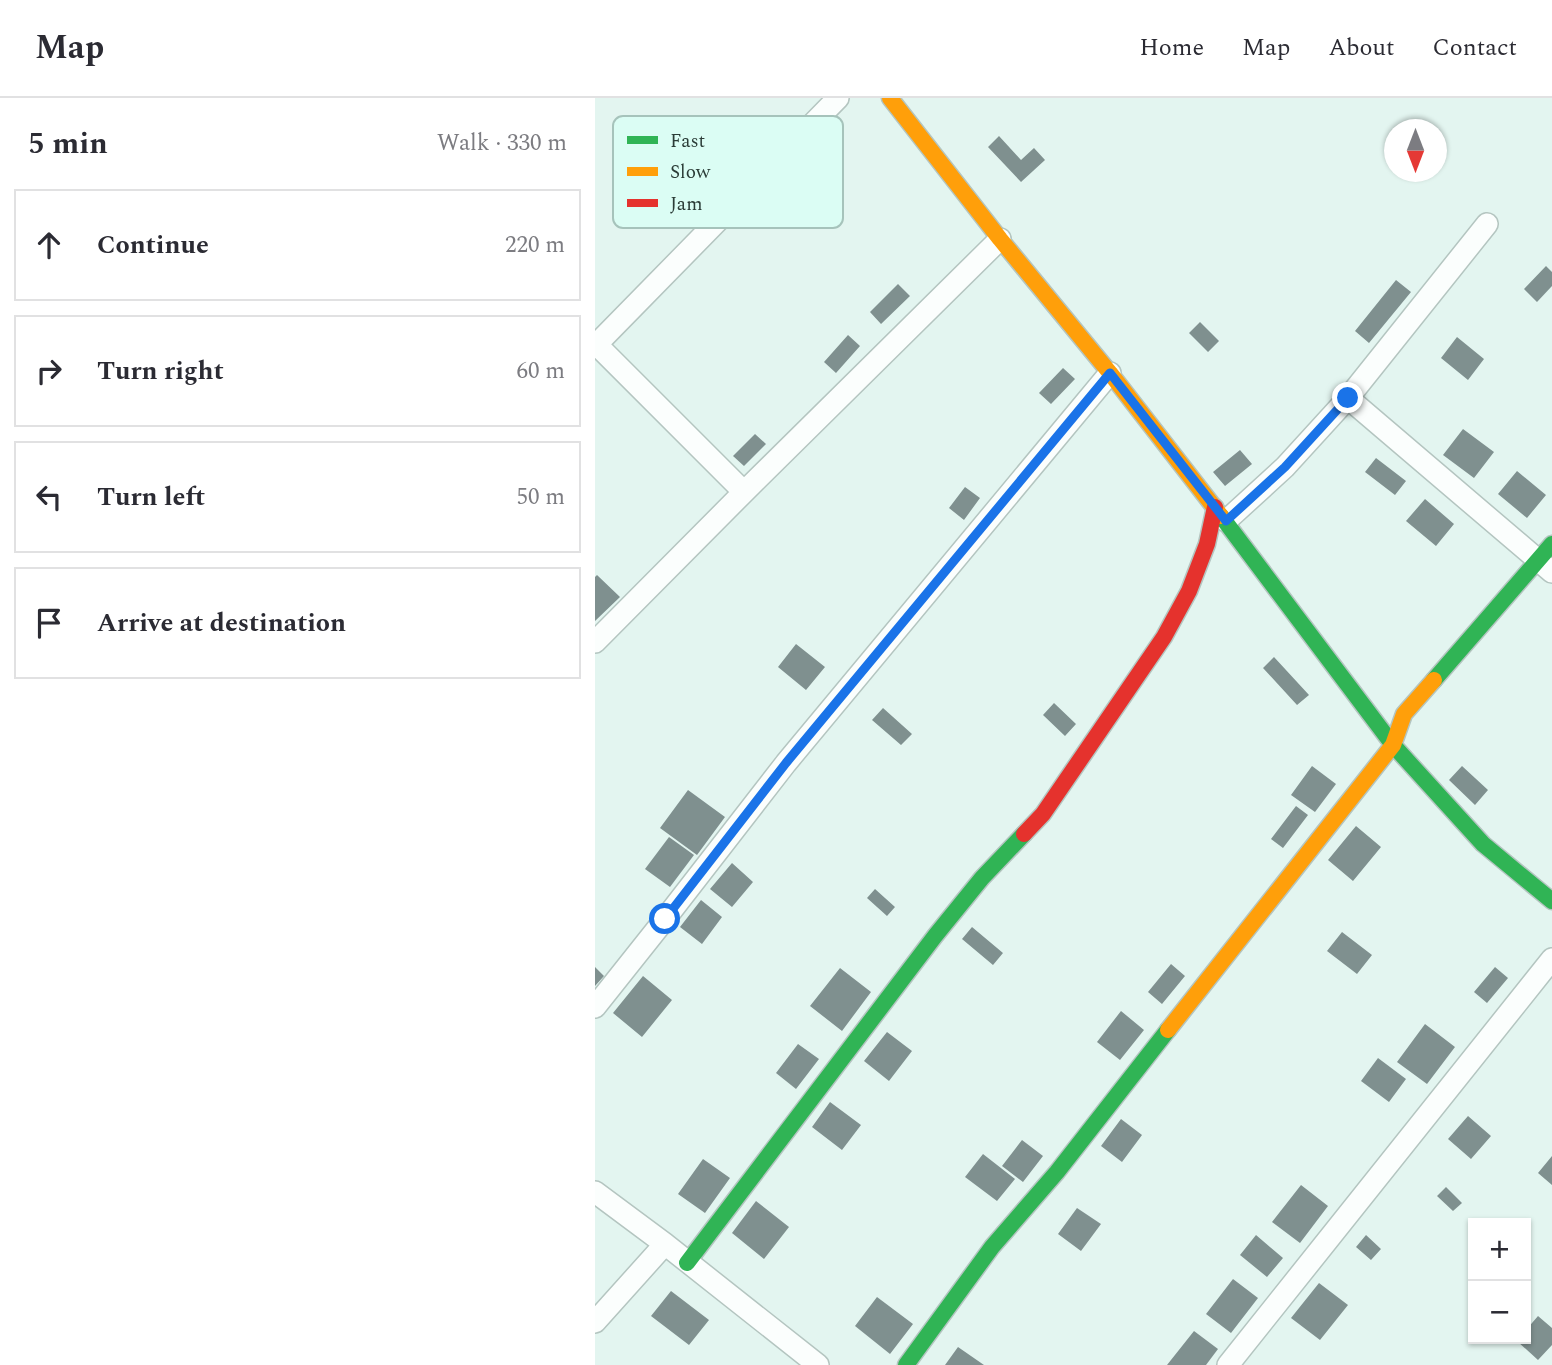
<!DOCTYPE html>
<meta charset="utf-8">
<style>
:root{--surface:#fff;--page:#f2f2f3;--text:#2b2b33;--muted:#7c7c81;--line:#e1e1e2}
body{margin:0;font-family:Spectral,serif;background:var(--page);color:var(--text)}
.controls{position:absolute;right:21px;bottom:21px;display:grid;overflow:hidden;border-radius:0px;box-shadow:0 2px 5px #0004}
.controls button{width:63px;height:63px;display:grid;place-items:center;padding:0;border:0;border-bottom:2px solid var(--line);background:var(--surface);color:var(--text);font:35px sans-serif}
.compass{position:absolute;left:789px;top:21px;width:63px;height:63px;border-radius:50%;background:var(--surface);box-shadow:0 2px 5px #0004;rotate:180deg}
.stop{position:absolute;width:21px;height:21px;margin:-16px;border:5px solid #1a73e8;border-radius:50%;background:#fff}
.stop.end{background:#1a73e8;border-color:#fff;box-shadow:0 2px 7px #0008}
.list{margin:0;padding:0;list-style:none}
h2{display:flex;justify-content:space-between;align-items:center;height:91px;margin:0;padding:0 28px;font-size:30px}
h2 small{font-size:23px;font-weight:400;color:var(--muted)}
.list li{display:grid;grid-template-columns:46px 1fr auto;gap:21px;align-items:center;box-sizing:border-box;height:112px;margin:0 14px 14px;padding:0 14px;border:2px solid var(--line);border-radius:0px}
.list b{display:block;font-size:26px;white-space:nowrap}
.list em{font-size:23px;font-style:normal;color:var(--muted)}
.icon{flex:none;width:38px;height:38px;fill:none;stroke:currentColor;stroke-width:2;stroke-linecap:round;stroke-linejoin:round}
.map{position:relative;flex:none;width:957px;height:1267px;overflow:hidden}
header{display:flex;align-items:center;gap:42px;box-sizing:border-box;height:98px;padding:0 35px;background:var(--surface);border-bottom:2px solid var(--line)}
header strong{font-size:33px}
nav{display:flex;gap:38px;margin-inline-start:auto;font-size:24px}
main{display:flex}
aside{flex:1;background:var(--surface)}
.map>svg:first-child{display:block}
</style>
<header>
<strong>Map</strong>
<nav><a>Home</a><a>Map</a><a>About</a><a>Contact</a></nav>
</header>
<main>
<aside>
<h2>5 min<small>Walk · 330 m</small></h2>
<ul class="list">
<li><svg class="icon" aria-label="ahead" viewBox="0 0 24 24"><path d="M12 20V5M6 11l6-6 6 6"/></svg><div><b>Continue</b></div><em>220 m</em></li>
<li><svg class="icon" aria-label="right" viewBox="0 0 24 24"><path d="M7 20v-9h11M14 6l5 5-5 5"/></svg><div><b>Turn right</b></div><em>60 m</em></li>
<li><svg class="icon" aria-label="left" viewBox="0 0 24 24"><path d="M17 20v-9H6M10 6l-5 5 5 5"/></svg><div><b>Turn left</b></div><em>50 m</em></li>
<li><svg class="icon" aria-label="arrive" viewBox="0 0 24 24"><path d="M6 21V4h12l-3 4 3 4H6"/></svg><div><b>Arrive at destination</b></div></li>
</ul>
</aside>
<div class="map">
<svg width="957" height="1267" viewBox="0 0 957 1267">
<rect width="100%" height="100%" fill="#e3f5f0"/>
<path fill="#7f908f" d="M404,38L426,62L439,50L450,62L426,84L393,49Z
M951,168L957,174V188L942,204L929,191Z
M801,182L816,194L774,245L760,233Z
M303,186L315,198L286,226L275,214Z
M605,224L624,243L613,254L594,235Z
M253,237L265,248L241,275L229,264Z
M862,239L889,261L873,282L846,260Z
M468,270L480,281L456,306L444,295Z
M868,331L899,354L879,380L848,357Z
M160,336L171,346L149,368L138,358Z
M645,352L657,366L630,388L618,374Z
M781,360L811,383L800,397L770,374Z
M922,373L951,397L932,420L903,396Z
M370,389L385,400L369,422L354,410Z
M830,401L859,426L841,448L811,423Z
M2,477L25,499L0,523V479Z
M201,546L230,569L211,592L183,569Z
M679,559L714,597L702,607L668,570Z
M459,605L481,626L470,638L448,617Z
M288,610L317,636L306,647L277,622Z
M717,668L741,686L720,714L696,697Z
M867,668L893,692L880,707L854,682Z
M93,692L130,719L102,757L65,730Z
M701,708L713,717L688,750L676,741Z
M761,728L786,749L758,783L733,762Z
M74,739L99,757L75,789L50,771Z
M137,765L158,784L137,809L115,791Z
M280,791L300,809L292,818L272,800Z
M106,802L127,819L107,846L85,829Z
M377,829L408,855L398,867L367,841Z
M747,834L777,857L762,876L732,853Z
M576,866L590,878L567,906L553,894Z
M0,869L9,878L0,888Z
M900,869L913,880L892,905L879,894Z
M245,870L276,894L247,933L215,908Z
M48,878L77,902L47,939L18,915Z
M526,913L549,932L525,962L502,944Z
M830,926L860,949L832,986L802,964Z
M292,934L317,953L294,983L269,963Z
M203,946L224,961L201,991L181,975Z
M783,960L811,981L794,1004L766,983Z
M235,1004L266,1027L247,1052L217,1029Z
M873,1018L896,1038L876,1061L853,1041Z
M526,1021L547,1037L527,1064L506,1048Z
M427,1042L448,1058L428,1084L407,1068Z
M388,1056L420,1081L402,1103L370,1079Z
M957,1058V1087L943,1075Z
M108,1061L135,1080L110,1115L83,1096Z
M706,1087L733,1108L705,1145L677,1124Z
M851,1089L867,1105L858,1113L842,1098Z
M161,1103L194,1129L169,1161L137,1135Z
M482,1110L506,1126L486,1153L463,1136Z
M661,1137L688,1160L672,1179L645,1157Z
M771,1137L786,1151L776,1162L761,1149Z
M638,1181L663,1200L636,1235L611,1216Z
M724,1185L753,1207L725,1242L696,1220Z
M76,1193L114,1222L94,1247L56,1218Z
M282,1199L318,1226L295,1256L260,1228Z
M943,1218L957,1230V1247L943,1262L922,1243L923,1241H931V1232Z
M599,1233L623,1251L611,1267H572Z
M363,1249L389,1267H350Z"/>
<g fill="none" stroke-linecap="round" stroke-linejoin="round">
<defs>
<path id="street" d="M0,245L149,394
M0,248L243,0
M753,300L957,474
M631,423L690,369L753,300L892,126
M0,544L149,394L405,141
M0,909L70,821L191,665L515,275
M0,1094L70,1146
M0,1224L70,1146L223,1267
M633,1267L957,861"/>
<path id="fast" d="M626,418L798,647L888,746L957,803
M839,582L957,446
M92,1165L340,838L387,780L429,736
M311,1267L397,1149L462,1074L573,932"/>
<path id="slow" d="M295,0L405,141L515,275L626,418
M573,932L798,647L809,616L839,582"/>
<path id="jam" d="M429,736L448,716L569,539L594,493L612,446L620,409"/>
</defs>
<use href="#street" stroke="#b4c5c0" stroke-width="24"/>
<use href="#fast" stroke="#b4c5c0" stroke-width="19"/>
<use href="#slow" stroke="#b4c5c0" stroke-width="19"/>
<use href="#jam" stroke="#b4c5c0" stroke-width="19"/>
<use href="#street" stroke="#fbfefd" stroke-width="21"/>
<use href="#fast" stroke="#30b455" stroke-width="16"/>
<use href="#slow" stroke="#ff9f0a" stroke-width="16"/>
<use href="#jam" stroke="#e5322d" stroke-width="16"/>
</g>
<g fill="none" stroke-linecap="round" stroke-linejoin="round">
<path stroke="#1a73e8" stroke-width="9" d="M70,821L191,665L515,275L631,423L690,369L753,300"/>
</g>
<rect x="18" y="18" width="230" height="112" rx="10" fill="#dbfdf4" stroke="#a6c3bb" stroke-width="2"/>
<rect x="32" y="38" width="31" height="8" fill="#30b455"/>
<rect x="32" y="69" width="31" height="9" fill="#ff9f0a"/>
<rect x="32" y="101" width="31" height="8" fill="#e5322d"/>
<g font-size="19" fill="#2b3c37">
<text x="75" y="49">Fast</text>
<text x="75" y="80">Slow</text>
<text x="75" y="112">Jam</text>
</g>
</svg>
<div class="controls">
<button>+</button>
<button>−</button>
</div>
<svg class="compass" viewBox="-18 -18 36 36"><path d="M0-13l5 13h-10z" fill="#e53935"/><path d="M0 13l5-13h-10z" fill="#7c7c81"/></svg>
<div class="stop" style="left:70px;top:821px"></div>
<div class="stop end" style="left:753px;top:300px"></div>
</div>
</main>
